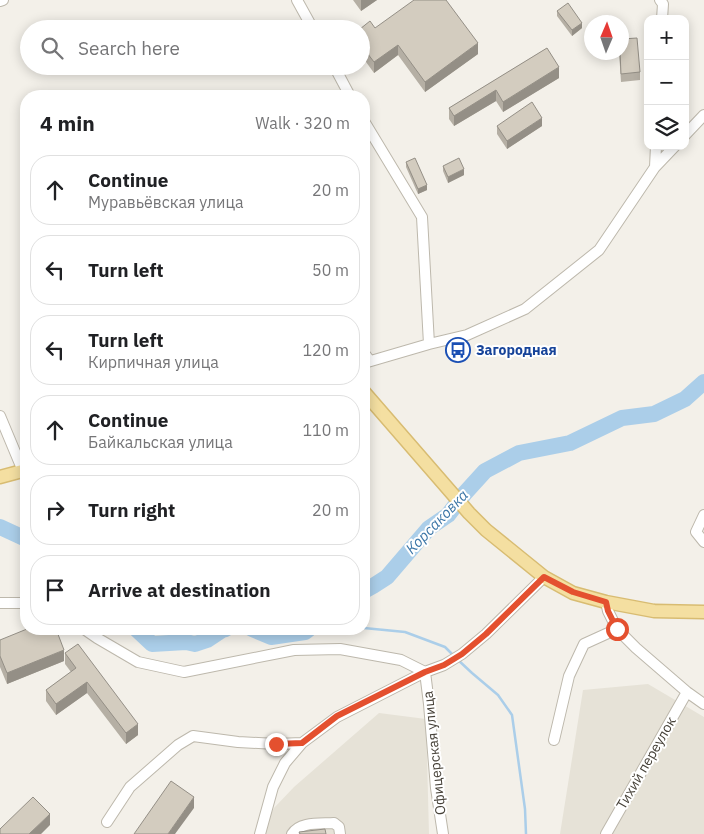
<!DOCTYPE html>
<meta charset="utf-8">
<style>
:root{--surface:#fff;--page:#f2f2f2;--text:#202124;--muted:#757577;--line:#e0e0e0}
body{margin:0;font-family:"IBM Plex Sans",sans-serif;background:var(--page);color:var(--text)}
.controls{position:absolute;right:15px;top:15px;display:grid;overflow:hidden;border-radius:10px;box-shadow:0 2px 12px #0003}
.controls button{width:45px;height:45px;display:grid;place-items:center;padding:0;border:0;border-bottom:1px solid var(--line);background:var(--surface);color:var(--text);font:25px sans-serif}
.compass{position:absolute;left:584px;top:15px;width:45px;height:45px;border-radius:50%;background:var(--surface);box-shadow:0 2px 12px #0003;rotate:2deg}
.stop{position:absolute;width:15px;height:15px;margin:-11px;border:4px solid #e4502f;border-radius:50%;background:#fff}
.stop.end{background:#e4502f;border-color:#fff;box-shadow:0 1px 5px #0008}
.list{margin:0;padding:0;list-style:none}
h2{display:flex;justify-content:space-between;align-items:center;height:65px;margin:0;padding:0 20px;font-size:21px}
h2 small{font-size:16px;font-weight:400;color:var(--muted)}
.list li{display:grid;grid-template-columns:32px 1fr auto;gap:15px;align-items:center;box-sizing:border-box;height:70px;margin:0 10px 10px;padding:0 10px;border:1px solid var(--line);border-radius:20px}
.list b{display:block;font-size:19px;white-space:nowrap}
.list p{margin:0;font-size:16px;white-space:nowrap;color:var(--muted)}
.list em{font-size:16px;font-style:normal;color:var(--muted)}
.icon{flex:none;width:28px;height:28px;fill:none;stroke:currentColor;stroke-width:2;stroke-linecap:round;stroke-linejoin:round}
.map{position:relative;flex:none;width:704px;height:834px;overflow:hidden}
.search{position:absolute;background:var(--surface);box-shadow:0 2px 12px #0003;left:20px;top:20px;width:350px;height:55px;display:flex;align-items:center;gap:12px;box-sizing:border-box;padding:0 18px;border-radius:28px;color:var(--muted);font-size:19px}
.panel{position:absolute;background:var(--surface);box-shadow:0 2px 12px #0003;left:20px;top:90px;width:350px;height:545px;border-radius:20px}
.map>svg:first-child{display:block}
</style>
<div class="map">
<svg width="704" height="834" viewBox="0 0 704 834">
<rect width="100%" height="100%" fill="#f3f0e9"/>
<path fill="#e6e2d7" d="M648,684L704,717V834H560L583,690Z
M379,713L426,719L429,834H265L270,816L274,808L294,787Z"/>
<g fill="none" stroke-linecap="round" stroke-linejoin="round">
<path stroke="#abcee9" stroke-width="2.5" d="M364,628L405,632L445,647L453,655
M305,632L314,629
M457,659L472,673L498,695L512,715L525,809L526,834"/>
<path stroke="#abcee9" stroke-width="16" d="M0,527L26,539
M364,591L373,586L387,577L429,528L448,515L465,493L485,471L519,453L570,443L622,418L654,414L685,399L704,382
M136,629L152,644L186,642L195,644L207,640L222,630L226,629
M252,629L271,637L305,632L309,629"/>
<defs>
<path id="minor" d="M297,0L313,29
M660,0L663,4L662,19
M0,1L3,0
M334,66L350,96
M364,121L422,217L429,344
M685,135L704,115
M655,167L656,146
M364,353L370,361
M364,363L429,344L467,335L525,309L599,250L655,167L675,146
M0,416L23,471
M704,515L696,532L704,542
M606,602L608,611L617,629L636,648L687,692L704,704
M0,603H26
M84,629L97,638L138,662L184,672L294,650L340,649L401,660L425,672
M425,672L429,704L436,788L443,834
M554,740L569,676L584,644L617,629
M107,822L130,787L178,745L193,736L238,742L276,744L302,743
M260,834L273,787L285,763L302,743L337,717L425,672L444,665L462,654L486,634L544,577
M292,834C300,821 321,824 334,823L339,827L340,834
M606,834L687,692"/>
<path id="major" d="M364,392L469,513L486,530L544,577L573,593L606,602L654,611L704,612
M0,477L26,470"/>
</defs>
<use href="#minor" stroke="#bdb8ac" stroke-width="12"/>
<use href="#major" stroke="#d8bc72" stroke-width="15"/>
<use href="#minor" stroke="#fff" stroke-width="10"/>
<use href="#major" stroke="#f4dfa1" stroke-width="12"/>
</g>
<path fill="#b5afa4" d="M353,0H377L361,11Z
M557,11L582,28L572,36L557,16Z
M375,28L478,54L425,92L398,55L374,73L361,55V29Z
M547,48L559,78L503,112L496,101L454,126L449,119V108Z
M619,52H622L640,72V80L621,82Z
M497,126H542L507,149L497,134Z
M406,162L427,190L418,194L406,167Z
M443,166L464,175L448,183L443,171Z
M0,640L64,661L7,684L0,667Z
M65,653L138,735L126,744L87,693L56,715L46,701V690L71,672L65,664Z"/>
<path fill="#948f86" d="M361,0H377L361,11Z
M582,23V28L572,36V30Z
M478,43V54L425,92V82Z
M398,45V55L374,73V62Z
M559,67V78L503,112V102Z
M496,90V101L454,126V116Z
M542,118V126L507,149V141Z
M464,169V175L448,183V177Z
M427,185V190L418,194V189Z
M64,650V661L7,684V673Z
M87,682V693L56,715V704Z
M138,724V735L126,744V733Z
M194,797V808L175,834H168Z
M50,814V825L41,834H29Z"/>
<path fill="#d3ccbf" stroke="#948f86" d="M414,0H446L478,43L425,82L398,45L374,62L361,45V29H360L370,21L375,28Z
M568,3L582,23L572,30L557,11Z
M610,16L616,22H602Z
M637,38L640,72L621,74L620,52H622V39Z
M547,48L559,67L503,102L496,90L454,116L449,108Z
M532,102L542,118L507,141L497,126Z
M415,158L427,185L418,189L406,162Z
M459,158L464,169L448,177L443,166Z
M27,629H56L64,650L7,673L0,656V640Z
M78,644L138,724L126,733L87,682L56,704L46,690L76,668L65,653Z
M171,781L194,797L168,834H134Z
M33,797L50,814L29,834H0V829Z
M325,829L326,834H300L299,832Z"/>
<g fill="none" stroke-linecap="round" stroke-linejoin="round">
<path stroke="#e4502f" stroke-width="6" d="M276,744L302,743L337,716L425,672L444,665L462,654L486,634L544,577L573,592L606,602L608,611L617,629"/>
</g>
<defs>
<symbol id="bus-ring" viewBox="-11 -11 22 22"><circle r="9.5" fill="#fff" stroke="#1a4fb4" stroke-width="1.5"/><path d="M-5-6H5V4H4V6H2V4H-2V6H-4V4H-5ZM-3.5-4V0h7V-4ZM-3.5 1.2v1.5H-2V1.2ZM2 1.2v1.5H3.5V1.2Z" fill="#1a4fb4"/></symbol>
</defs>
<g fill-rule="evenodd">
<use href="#bus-ring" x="444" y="336" width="28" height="28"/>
</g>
<g text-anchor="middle" stroke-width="4" stroke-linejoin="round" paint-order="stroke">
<g font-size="14" font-weight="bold" fill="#164399" stroke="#fff" text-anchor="start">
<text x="476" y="355">Загородная</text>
</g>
<g font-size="14" fill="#464138" stroke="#fff">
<text transform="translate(434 753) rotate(-96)" y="5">Офицерская улица</text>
<text transform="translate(646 763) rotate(-60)" y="5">Тихий переулок</text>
</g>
<g font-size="15" font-style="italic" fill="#3c76a7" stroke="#fff">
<text transform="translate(437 522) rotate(-46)" y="5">Корсаковка</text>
</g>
</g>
</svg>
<div class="controls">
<button>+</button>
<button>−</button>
<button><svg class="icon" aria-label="layers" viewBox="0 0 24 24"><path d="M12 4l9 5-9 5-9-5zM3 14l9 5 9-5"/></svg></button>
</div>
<svg class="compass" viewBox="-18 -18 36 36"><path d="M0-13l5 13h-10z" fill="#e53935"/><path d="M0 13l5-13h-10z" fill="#757577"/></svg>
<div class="stop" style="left:617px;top:629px"></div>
<div class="stop end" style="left:276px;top:744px"></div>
<div class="search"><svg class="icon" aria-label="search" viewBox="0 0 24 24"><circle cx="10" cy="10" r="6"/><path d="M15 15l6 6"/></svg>Search here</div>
<section class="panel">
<h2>4 min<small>Walk · 320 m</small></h2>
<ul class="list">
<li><svg class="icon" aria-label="ahead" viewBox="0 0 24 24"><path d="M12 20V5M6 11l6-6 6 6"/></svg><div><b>Continue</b><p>Муравьёвская улица</p></div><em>20 m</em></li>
<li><svg class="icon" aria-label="left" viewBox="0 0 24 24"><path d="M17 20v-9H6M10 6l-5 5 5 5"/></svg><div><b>Turn left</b></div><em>50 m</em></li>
<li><svg class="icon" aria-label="left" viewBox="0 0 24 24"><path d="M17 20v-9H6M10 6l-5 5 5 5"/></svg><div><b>Turn left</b><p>Кирпичная улица</p></div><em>120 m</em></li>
<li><svg class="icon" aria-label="ahead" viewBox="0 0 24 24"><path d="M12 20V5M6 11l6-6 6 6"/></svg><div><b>Continue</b><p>Байкальская улица</p></div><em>110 m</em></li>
<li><svg class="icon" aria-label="right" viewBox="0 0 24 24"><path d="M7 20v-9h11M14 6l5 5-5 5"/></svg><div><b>Turn right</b></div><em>20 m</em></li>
<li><svg class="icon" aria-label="arrive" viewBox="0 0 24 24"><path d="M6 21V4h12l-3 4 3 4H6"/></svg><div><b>Arrive at destination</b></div></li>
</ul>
</section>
</div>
